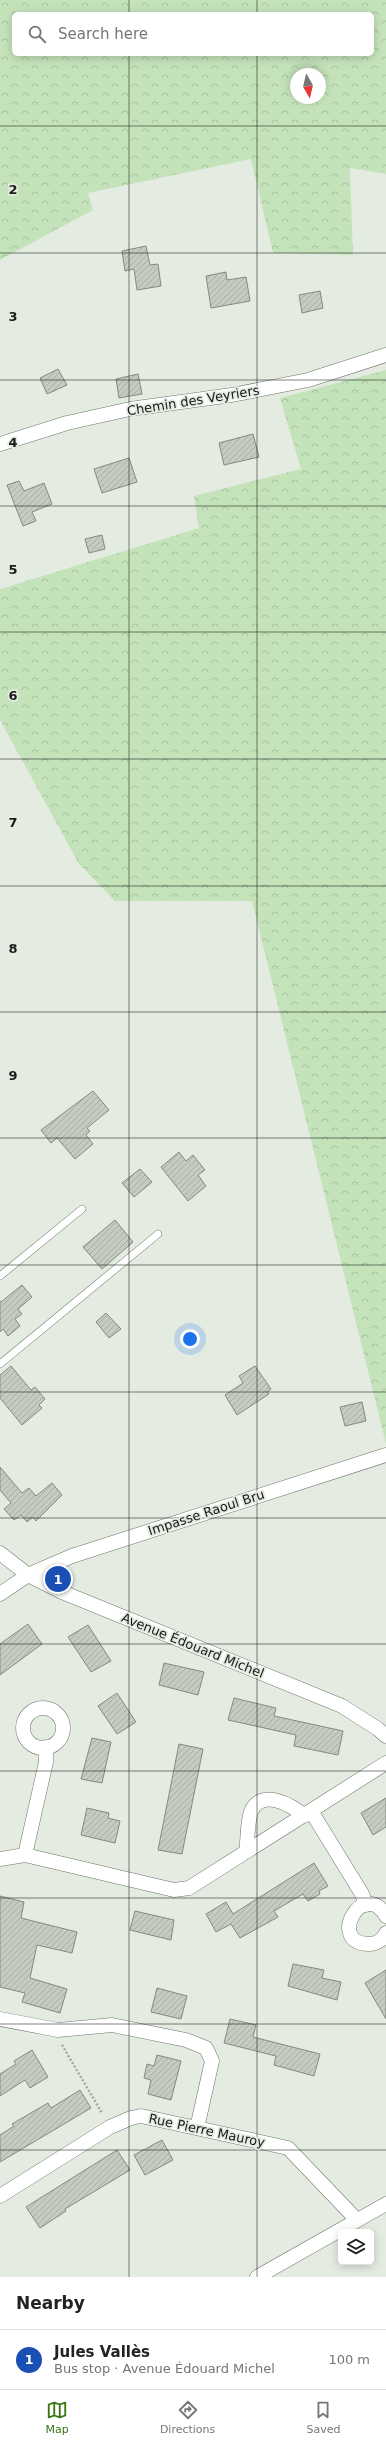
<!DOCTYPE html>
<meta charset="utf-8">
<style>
:root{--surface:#fff;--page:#f2f2f2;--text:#222;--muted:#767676;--line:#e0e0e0;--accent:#357613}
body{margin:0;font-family:"DejaVu Sans",sans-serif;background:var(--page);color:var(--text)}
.controls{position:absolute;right:12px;bottom:12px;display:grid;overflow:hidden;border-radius:6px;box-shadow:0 2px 10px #0003}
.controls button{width:36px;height:36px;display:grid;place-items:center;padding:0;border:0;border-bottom:1px solid var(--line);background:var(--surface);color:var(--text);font:20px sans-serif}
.compass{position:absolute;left:290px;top:68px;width:36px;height:36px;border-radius:50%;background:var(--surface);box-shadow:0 2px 10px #0003;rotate:172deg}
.you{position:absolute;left:190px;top:1339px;width:14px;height:14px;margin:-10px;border:3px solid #fff;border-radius:50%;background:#1a73e8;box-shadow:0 0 0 6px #1a73e833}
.badge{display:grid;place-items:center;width:26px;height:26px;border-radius:50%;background:var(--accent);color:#fff;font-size:13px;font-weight:700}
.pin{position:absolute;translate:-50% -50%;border:2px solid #fff;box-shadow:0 1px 4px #0006}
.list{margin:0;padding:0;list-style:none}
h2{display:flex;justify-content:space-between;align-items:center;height:52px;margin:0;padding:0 16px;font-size:17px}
h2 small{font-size:13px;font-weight:400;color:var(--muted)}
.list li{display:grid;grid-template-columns:26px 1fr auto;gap:12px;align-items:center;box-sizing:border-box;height:60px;padding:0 16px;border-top:1px solid var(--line)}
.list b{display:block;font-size:15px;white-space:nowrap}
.list p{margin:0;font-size:13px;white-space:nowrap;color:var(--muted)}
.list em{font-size:13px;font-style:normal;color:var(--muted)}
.icon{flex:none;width:22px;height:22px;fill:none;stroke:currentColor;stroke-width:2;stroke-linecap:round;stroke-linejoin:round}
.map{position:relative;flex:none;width:386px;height:2277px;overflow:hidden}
.search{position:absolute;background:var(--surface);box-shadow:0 2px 10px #0003;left:12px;right:12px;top:12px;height:44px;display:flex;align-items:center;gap:10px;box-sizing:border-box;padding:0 14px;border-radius:6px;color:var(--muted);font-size:15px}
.sheet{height:112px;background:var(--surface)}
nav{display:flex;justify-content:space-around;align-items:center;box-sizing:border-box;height:56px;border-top:1px solid var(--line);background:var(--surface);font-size:11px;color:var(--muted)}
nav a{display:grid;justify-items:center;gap:2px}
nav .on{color:var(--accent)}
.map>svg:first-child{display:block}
</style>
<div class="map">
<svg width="386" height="2277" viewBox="0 0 386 2277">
<defs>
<pattern id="forest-crowns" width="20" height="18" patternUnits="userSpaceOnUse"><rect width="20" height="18" fill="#c5e3bb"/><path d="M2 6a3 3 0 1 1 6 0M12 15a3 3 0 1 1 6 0" fill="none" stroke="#a8c2a0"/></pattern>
<pattern id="building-hatch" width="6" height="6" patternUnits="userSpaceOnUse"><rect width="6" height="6" fill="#c4cbc1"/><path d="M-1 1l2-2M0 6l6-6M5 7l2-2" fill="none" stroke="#a8aea5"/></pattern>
</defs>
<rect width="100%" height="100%" fill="#e4ece2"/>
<path fill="url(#forest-crowns)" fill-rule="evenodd" d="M0,0H386V174L350,168L353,255L273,253L251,159L88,193L93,210L0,260ZM14,14H372V54H14ZM296,74H320V98H296Z
M386,370V1444L252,901H115L79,864L0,720V589L199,528L194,496L301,469L280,398Z"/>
<path fill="url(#building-hatch)" stroke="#838b81" d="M146,246L150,265L158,264L161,286L137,290L134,269L125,271L122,251Z
M226,272L227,280L246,277L250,301L211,308L206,276Z
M320,291L323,308L302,313L299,295Z
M58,369L67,385L47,394L40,378Z
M138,374L142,394L119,398L116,379Z
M253,434L259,457L224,465L219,443Z
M129,458L137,482L102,493L94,469Z
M19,481L24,491L44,483L52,504L32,512L36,521L23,526L7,485Z
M102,535L105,549L89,553L85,539Z
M93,1091L109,1110L87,1128L90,1131L86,1135L93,1144L75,1159L57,1138L51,1143L41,1130Z
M179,1152L186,1161L193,1155L205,1170L198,1175L206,1186L188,1201L161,1167Z
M140,1169L152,1182L134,1197L122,1183Z
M115,1220L133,1242L102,1269L83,1247Z
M22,1285L32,1297L18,1309L22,1314L15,1319L20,1326L8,1336L3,1329L0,1332V1301L1,1302Z
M106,1313L121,1329L109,1338L96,1322Z
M11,1366L31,1390L35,1387L45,1399L39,1405L42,1408L22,1425L0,1398V1375Z
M255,1366L271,1389L267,1392L269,1394L237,1415L225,1395L243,1383L239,1376Z
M362,1402L366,1421L345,1426L340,1407Z
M0,1467L22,1493L29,1488L36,1496L52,1483L62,1495L36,1521L33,1517L27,1522L21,1515L14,1520L4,1509L11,1503L0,1490Z
M28,1624L42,1644L0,1675V1644Z
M88,1625L111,1661L91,1672L68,1637Z
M164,1663L204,1672L198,1695L159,1685Z
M117,1693L136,1722L117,1734L98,1706Z
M234,1698L276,1708L274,1716L343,1731L338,1755L294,1746L296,1735L228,1720Z
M92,1738L111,1742L102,1783L81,1779Z
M179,1744L203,1749L182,1854L158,1850Z
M386,1798V1827L373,1835L361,1813Z
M87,1808L109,1813L108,1818L120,1821L115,1843L81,1835Z
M314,1863L328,1886L319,1891L320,1894L308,1901L303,1894L274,1911L278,1917L240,1938L231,1924L216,1932L206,1914L226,1902L233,1914Z
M0,1896L24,1902L21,1918L77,1932L72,1953L37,1945L30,1978L67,1989L60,2013L22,2002L25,1993L0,1987Z
M135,1911L174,1920L171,1940L130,1930Z
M293,1964L324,1970L322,1978L341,1982L337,2000L288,1986Z
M386,1970V2019L365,1983Z
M157,1988L187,1996L181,2019L151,2012Z
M230,2019L256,2025L253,2037L320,2054L314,2076L274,2065L276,2056L224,2043Z
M32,2050L48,2077L30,2088L25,2080L0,2096V2074L16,2064L14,2061Z
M157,2055L181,2061L171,2100L148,2094L151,2080L144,2078L147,2064L154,2066Z
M80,2090L91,2108L0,2162V2135L14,2126L12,2124L48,2103L51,2108Z
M162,2140L173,2160L145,2175L134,2155Z
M117,2150L130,2170L65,2209L66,2211L40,2228L26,2207Z"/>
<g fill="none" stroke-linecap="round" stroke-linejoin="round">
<defs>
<path id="lane" d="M0,1276L82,1209
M0,1364L158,1234"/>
<path id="street" d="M0,444L67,423L130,409L232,395L308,380L386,355
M0,1553L28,1575L62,1592L342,1706L378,1729L386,1736
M0,1594L28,1575L72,1556L386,1455
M23 1728a20 20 0 1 1 40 0a20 20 0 1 1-40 0Z
M311,1811L362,1894L366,1905
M246,1852C248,1840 247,1823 251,1812C260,1788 292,1804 304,1816
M25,1855L46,1762V1747
M0,1859L25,1855L174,1890L189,1888L386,1763
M386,1916C363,1877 326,1944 369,1944C376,1944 383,1940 386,1933
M0,2019L58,2030L112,2025L186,2040L206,2048L212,2061L197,2128
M0,2196L110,2127L131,2118L141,2116L288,2148L357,2220
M257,2277L386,2204"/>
</defs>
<use href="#lane" stroke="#6e756b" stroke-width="8"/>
<use href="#street" stroke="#6e756b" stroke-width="15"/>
<path stroke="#a3a9a1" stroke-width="2.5" stroke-dasharray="2 2" stroke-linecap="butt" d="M62,2045L102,2113"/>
<use href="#lane" stroke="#fff" stroke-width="7"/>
<use href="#street" stroke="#fff" stroke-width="14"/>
</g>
<path fill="none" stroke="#181b17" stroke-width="1" stroke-opacity="0.55" d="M129,0V14M257,0V14M129,54V2277M257,54V2277M0,126H386M0,253H386M0,380H386M0,506H386M0,632H386M0,759H386M0,886H386M0,1012H386M0,1138H386M0,1265H386M0,1392H386M0,1518H386M0,1644H386M0,1771H386M0,1898H386M0,2024H386M0,2150H386"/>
<g text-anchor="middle" stroke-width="3.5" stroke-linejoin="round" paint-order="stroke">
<g font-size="13" fill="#181b17" stroke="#e4ece2">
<text transform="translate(193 400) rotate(-9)" y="5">Chemin des Veyriers</text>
<text transform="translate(206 1512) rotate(-18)" y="5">Impasse Raoul Bru</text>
<text transform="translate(193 1645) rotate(22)" y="5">Avenue Édouard Michel</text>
<text transform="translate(207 2130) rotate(12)" y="5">Rue Pierre Mauroy</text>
</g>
</g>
<g font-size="13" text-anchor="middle" font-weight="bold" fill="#181b17" stroke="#e4ece2" stroke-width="3.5" stroke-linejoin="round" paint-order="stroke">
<text x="13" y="194">2</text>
<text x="13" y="321">3</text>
<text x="13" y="447">4</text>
<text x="13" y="574">5</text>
<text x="13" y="700">6</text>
<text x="13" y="827">7</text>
<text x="13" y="953">8</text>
<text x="13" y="1080">9</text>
</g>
</svg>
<div class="controls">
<button><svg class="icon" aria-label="layers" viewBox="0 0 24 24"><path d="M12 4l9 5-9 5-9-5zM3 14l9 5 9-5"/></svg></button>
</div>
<svg class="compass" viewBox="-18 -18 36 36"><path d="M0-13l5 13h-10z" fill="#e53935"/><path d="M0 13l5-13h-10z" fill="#767676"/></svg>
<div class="you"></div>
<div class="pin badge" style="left:58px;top:1579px;background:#1a4fb4">1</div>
<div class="search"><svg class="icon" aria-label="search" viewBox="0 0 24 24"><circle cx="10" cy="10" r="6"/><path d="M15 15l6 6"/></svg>Search here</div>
</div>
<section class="sheet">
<h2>Nearby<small></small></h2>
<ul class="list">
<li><span class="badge" style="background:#1a4fb4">1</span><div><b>Jules Vallès</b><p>Bus stop · Avenue Édouard Michel</p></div><em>100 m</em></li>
</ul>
</section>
<nav>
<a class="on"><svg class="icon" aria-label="map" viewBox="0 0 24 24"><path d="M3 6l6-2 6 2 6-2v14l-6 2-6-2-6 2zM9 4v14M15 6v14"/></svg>Map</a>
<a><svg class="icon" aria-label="directions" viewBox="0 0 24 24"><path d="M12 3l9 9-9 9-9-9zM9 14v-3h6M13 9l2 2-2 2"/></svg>Directions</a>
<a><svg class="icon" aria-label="saved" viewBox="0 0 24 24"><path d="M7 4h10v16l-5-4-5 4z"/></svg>Saved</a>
</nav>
